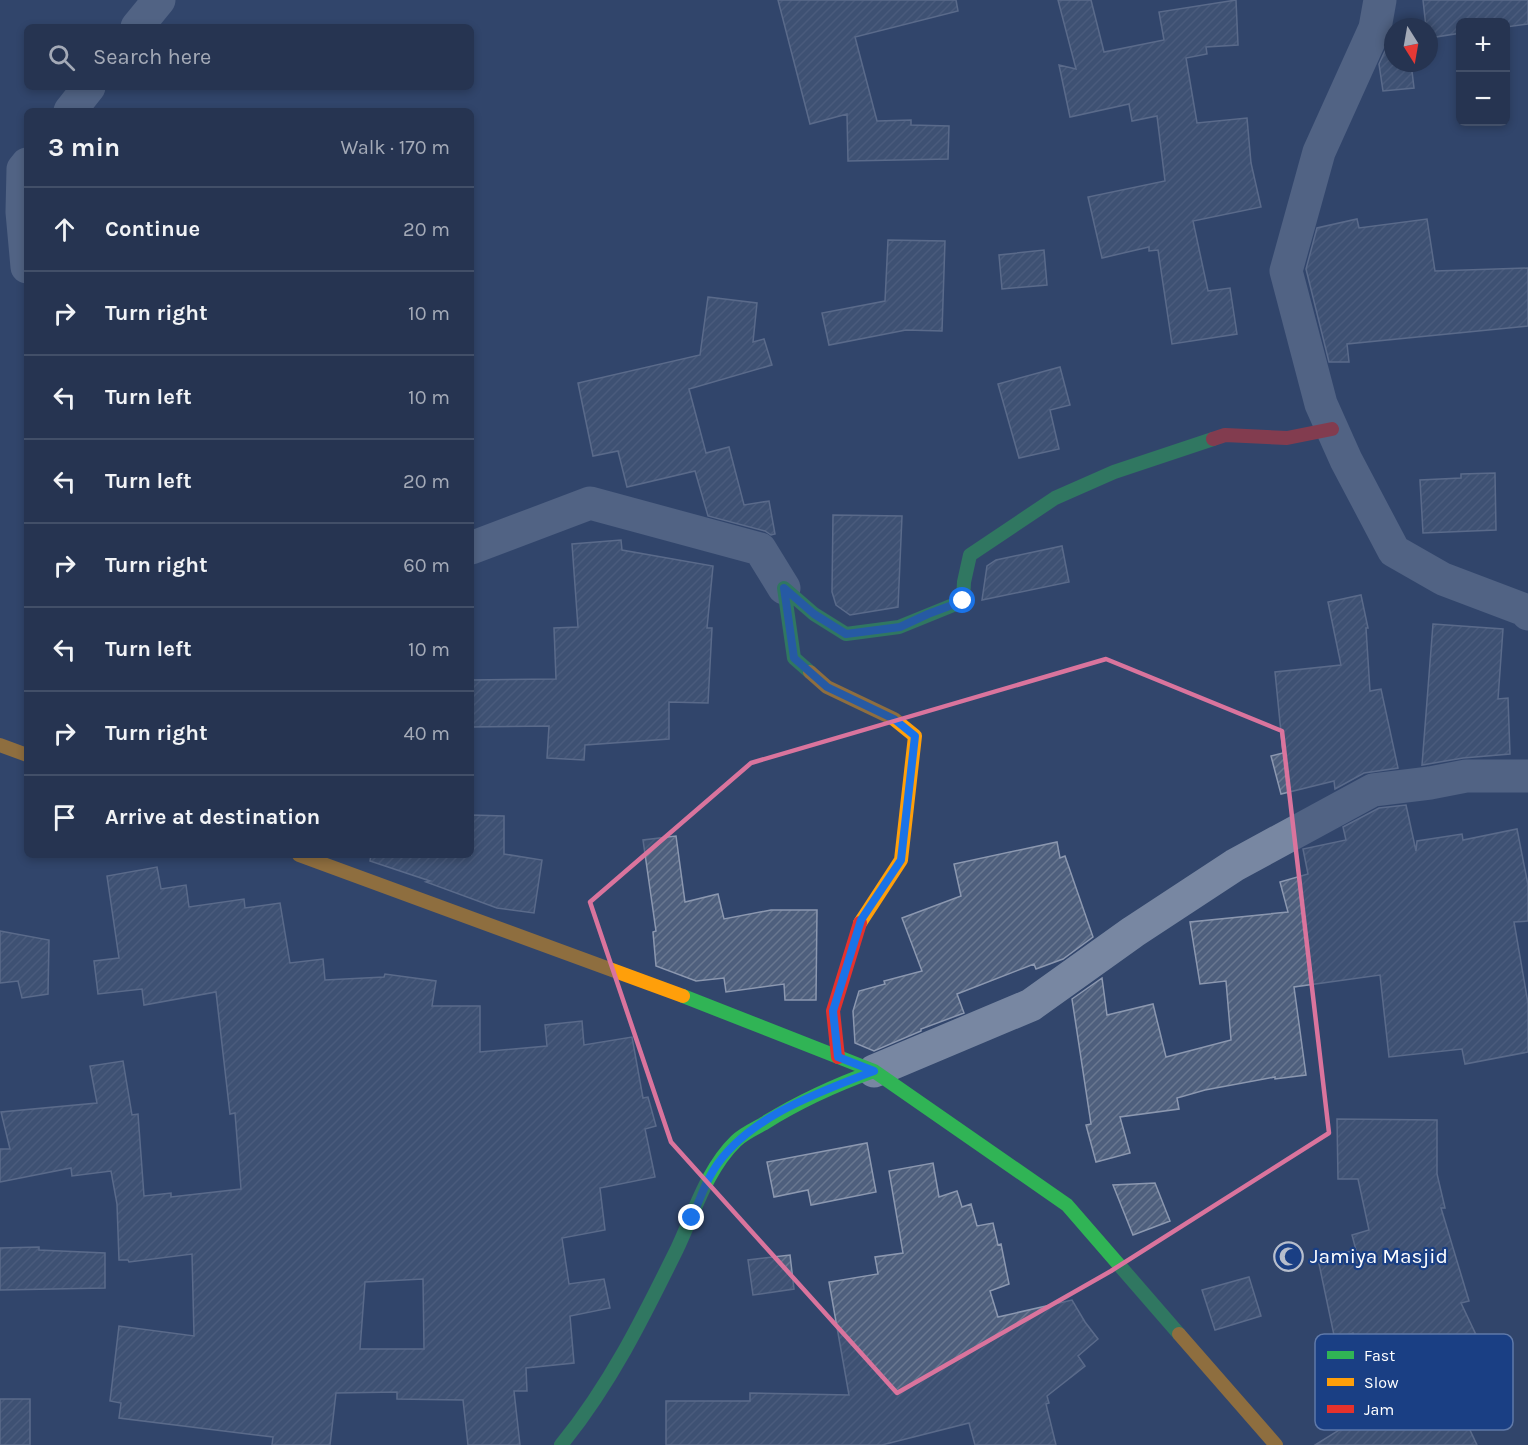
<!DOCTYPE html>
<meta charset="utf-8">
<style>
:root{--surface:#263451;--page:#323f5b;--text:#f1f3f6;--muted:#a4aab7;--line:#424f68}
body{margin:0;font-family:Karla,sans-serif;background:var(--page);color:var(--text)}
.controls{position:absolute;right:18px;top:18px;display:grid;overflow:hidden;border-radius:9px;box-shadow:0 3px 9px #0003}
.controls button{width:54px;height:54px;display:grid;place-items:center;padding:0;border:0;border-bottom:2px solid var(--line);background:var(--surface);color:var(--text);font:30px sans-serif}
.compass{position:absolute;left:1384px;top:18px;width:54px;height:54px;border-radius:50%;background:var(--surface);box-shadow:0 3px 9px #0003;rotate:169deg}
.stop{position:absolute;width:18px;height:18px;margin:-14px;border:4px solid #1a73e8;border-radius:50%;background:#fff}
.stop.end{background:#1a73e8;border-color:#fff;box-shadow:0 2px 6px #0008}
.list{margin:0;padding:0;list-style:none}
h2{display:flex;justify-content:space-between;align-items:center;height:78px;margin:0;padding:0 24px;font-size:26px}
h2 small{font-size:20px;font-weight:400;color:var(--muted)}
.list li{display:grid;grid-template-columns:39px 1fr auto;gap:18px;align-items:center;box-sizing:border-box;height:84px;padding:0 24px;border-top:2px solid var(--line)}
.list b{display:block;font-size:22px;white-space:nowrap}
.list em{font-size:20px;font-style:normal;color:var(--muted)}
.icon{flex:none;width:33px;height:33px;fill:none;stroke:currentColor;stroke-width:2;stroke-linecap:round;stroke-linejoin:round}
.map{position:relative;flex:none;width:1528px;height:1445px;overflow:hidden}
.search{position:absolute;background:var(--surface);box-shadow:0 3px 9px #0003;left:24px;top:24px;width:450px;height:66px;display:flex;align-items:center;gap:15px;box-sizing:border-box;padding:0 21px;border-radius:9px;color:var(--muted);font-size:22px}
.panel{position:absolute;background:var(--surface);box-shadow:0 3px 9px #0003;left:24px;top:108px;width:450px;height:750px;border-radius:9px}
.map>svg:first-child{display:block}
</style>
<div class="map">
<svg width="1528" height="1445" viewBox="0 0 1528 1445">
<defs>
<pattern id="building-hatch" width="6" height="6" patternUnits="userSpaceOnUse" patternTransform="scale(1.5)"><rect width="6" height="6" fill="#4e5f7d"/><path d="M-1 1l2-2M0 6l6-6M5 7l2-2" fill="none" stroke="#697790"/></pattern>
</defs>
<rect width="100%" height="100%" fill="#32466c"/>
<path fill="url(#building-hatch)" stroke="#8c98b0" stroke-width="1.5" fill-rule="evenodd" d="M778,0H956L958,11L855,37L877,121L911,120V125L949,126L948,159L848,161L847,114L810,124Z
M1058,0H1091L1104,52L1164,40L1159,12L1236,0L1238,45L1206,47L1207,54L1186,58L1197,123L1247,118L1251,163L1261,207L1193,221L1208,291L1230,288L1237,334L1172,344L1158,250L1149,251V247L1102,258L1088,197L1165,181L1157,116L1132,121L1129,104L1070,117L1059,65L1076,69Z
M1423,0H1528V24L1506,27V22H1461V33L1429,38V27H1426Z
M1393,48V63H1411L1414,88L1383,91L1379,64L1386,49Z
M1357,219L1359,228L1427,219L1435,271L1528,268V326L1347,344L1349,362H1329L1306,269L1317,228Z
M888,240L945,241L942,331L906,330L829,345L822,313L885,301Z
M1044,250L1047,285L1002,289L999,255Z
M708,297L757,303L753,342L764,339L772,365L689,389L706,453L729,447L744,505L769,501L775,534L771,535L765,531L708,516L695,471L627,487L618,451L593,456L578,383L700,355Z
M1060,367L1070,405L1050,410L1059,449L1019,458L998,384Z
M1495,473L1496,530L1423,533L1420,480L1461,478V474Z
M833,515L902,516L898,607L850,615L836,605L832,592Z
M621,540L622,550L713,566L707,628H712L708,703L669,702V739L585,745L584,760L547,758L549,726L471,727V680L556,679L554,628L578,627L572,544Z
M1062,546L1069,582L982,600L987,566L996,560Z
M1361,595L1368,628H1366L1370,691L1381,689L1398,768L1364,773L1335,789L1334,781L1281,794L1271,756L1283,753L1275,672L1341,665L1328,602Z
M1433,624L1503,629L1498,699L1508,698L1510,754L1463,758L1422,765Z
M1406,805L1416,851L1417,841L1462,834L1463,840L1517,829L1528,885V921L1514,922L1528,1003V1052L1465,1064L1462,1049L1389,1057L1380,975L1294,987L1306,1075L1275,1079V1077L1205,1090L1177,1098L1179,1109L1120,1117L1130,1153L1096,1162L1086,1125L1091,1124L1072,999L1102,978L1107,1015L1153,1004L1166,1057L1231,1040L1226,981L1200,984L1190,922L1288,912L1280,882L1308,874L1303,849L1346,840L1343,827L1379,808Z
M471,815L504,816V854L542,860L534,913L497,908L426,882L430,881L370,861L371,855H471Z
M676,836L685,902L718,894L724,919L771,910H817L816,1000H785L784,984L726,992L724,978L696,981L656,966L653,932L656,931L643,840Z
M1057,842L1060,858L1065,856L1093,937L1063,959L1036,969L1034,964L957,994L964,1013L921,1029V1031L874,1051L855,1043L853,1011L859,991L885,984L884,981L922,971L902,918L961,896L954,864Z
M157,867L161,889L186,885L189,907L244,899L245,908L280,903L290,963L323,959L325,980L384,977L385,974L436,981L432,1006H480V1052L547,1046L545,1025L582,1021L584,1045L632,1037L643,1098L648,1097L656,1126L645,1129L655,1177L600,1188L605,1230L562,1238L569,1284L604,1279L610,1308L570,1316L574,1363L526,1368L527,1391H514L520,1445H468L463,1400L397,1399V1392L336,1393L330,1445H272L273,1437L119,1418L121,1403L110,1401L119,1326L194,1336L192,1254L129,1262L128,1260H119L117,1204L111,1171L72,1176L71,1168L0,1182V1149H10L1,1112L97,1103L90,1066L123,1061L132,1115L138,1114L144,1196L171,1193V1197L241,1189L235,1113L230,1114L216,992L144,1005L142,989L98,994L94,961L119,958L107,876ZM423,1279L424,1349H360L365,1282Z
M0,931L49,940L48,994L22,998L18,981L0,983Z
M1337,1119L1437,1120V1174L1445,1208H1441L1469,1301L1461,1303L1487,1358L1445,1377L1477,1445H1315L1386,1401L1353,1333L1335,1340L1318,1259L1356,1250L1352,1235L1369,1230L1358,1179H1338Z
M867,1143L876,1192L811,1205L808,1190L774,1197L767,1162Z
M933,1163L939,1197L957,1191L962,1207L971,1204L977,1226L993,1223L998,1245L1001,1244L1009,1284L990,1291L998,1317L1072,1300L1085,1322L1098,1339L1078,1356L1085,1366L1047,1396L1049,1403L1046,1404L1056,1445H975L969,1423L882,1445H666V1401H750V1393L849,1395L829,1282L878,1274L875,1257L903,1253L889,1171Z
M1155,1183L1170,1221L1133,1235L1113,1185Z
M39,1247V1250L105,1253V1288L0,1290V1248Z
M790,1255L794,1289L753,1295L748,1260Z
M1249,1277L1261,1316L1215,1330L1202,1290Z
M0,1399H30V1445H0Z"/>
<g fill="none" stroke-linecap="round" stroke-linejoin="round">
<path stroke="#7887a2" stroke-width="33" d="M1380,0L1375,28L1319,152L1286,271L1321,404L1346,460L1394,551L1443,579L1525,610L1528,614
M137,27L159,0
M70,111L89,87
M27,164L23,169L22,212L27,267
M471,548L590,503L760,549L784,588
M874,1071L1031,1005L1133,932L1235,865L1373,790L1430,783L1466,776H1528"/>
<path stroke="#30b455" stroke-width="14" d="M810,672L794,658L784,588L814,614L846,634L899,627L963,601L964,582L970,555L1055,498L1114,472L1213,439
M683,996L874,1071L1067,1205L1179,1334
M561,1445C610,1385 643,1318 677,1249C694,1213 707,1169 736,1141C743,1134 754,1129 763,1124C798,1102 835,1085 874,1071"/>
<path stroke="#ff9f0a" stroke-width="14" d="M810,672L827,687L894,719L915,736L901,860L860,923
M0,745L27,755
M299,855L683,996
M1179,1334L1276,1445"/>
<path stroke="#e5322d" stroke-width="14" d="M1213,439L1225,435L1287,438L1332,429
M838,1057L833,1011L860,923"/>
</g>
<g fill="none" stroke-linecap="round" stroke-linejoin="round">
<path stroke="#1a73e8" stroke-width="8" d="M692,1218C699,1202 704,1185 713,1171C745,1118 819,1092 874,1071L838,1057L833,1011L861,920L901,860L915,736L894,719L827,687L794,658L784,588L814,614L846,634L900,627L928,614L963,601"/>
</g>
<path d="M0 0H1528V1445H0ZM1106,659L1282,731L1329,1133L1111,1271L897,1393L671,1142L590,902L751,763Z" fill="#32466c" fill-opacity=".55" fill-rule="evenodd"/>
<path fill="none" stroke="#da749d" stroke-width="4.5" stroke-linejoin="round" d="M1106,659L1282,731L1329,1133L1111,1271L897,1393L671,1142L590,902L751,763Z"/>
<defs>
<symbol id="mosque-ring" viewBox="-11 -11 22 22"><circle r="9.5" fill="#1a3f84" stroke="#b7becc" stroke-width="1.5"/><path d="M3.5-4.9A6 6 0 1 0 3.5 4.9A5 5 0 1 1 3.5-4.9Z" fill="#b7becc"/></symbol>
</defs>
<g fill-rule="evenodd">
<use href="#mosque-ring" x="1272" y="1240" width="33" height="33"/>
</g>
<g text-anchor="middle" stroke-width="4.5" stroke-linejoin="round" paint-order="stroke">
<g font-size="21" fill="#fff" stroke="#1a3f84" text-anchor="start">
<text x="1310" y="1263">Jamiya Masjid</text>
</g>
</g>
<rect x="1315" y="1334" width="198" height="96" rx="9" fill="#1a3f84" stroke="#5f79a9" stroke-width="1.5"/>
<rect x="1327" y="1351" width="27" height="8" fill="#30b455"/>
<rect x="1327" y="1378" width="27" height="8" fill="#ff9f0a"/>
<rect x="1327" y="1405" width="27" height="8" fill="#e5322d"/>
<g font-size="16" fill="#fff">
<text x="1364" y="1361">Fast</text>
<text x="1364" y="1388">Slow</text>
<text x="1364" y="1415">Jam</text>
</g>
</svg>
<div class="controls">
<button>+</button>
<button>−</button>
</div>
<svg class="compass" viewBox="-18 -18 36 36"><path d="M0-13l5 13h-10z" fill="#e53935"/><path d="M0 13l5-13h-10z" fill="#a4aab7"/></svg>
<div class="stop" style="left:963px;top:601px"></div>
<div class="stop end" style="left:692px;top:1218px"></div>
<div class="search"><svg class="icon" aria-label="search" viewBox="0 0 24 24"><circle cx="10" cy="10" r="6"/><path d="M15 15l6 6"/></svg>Search here</div>
<section class="panel">
<h2>3 min<small>Walk · 170 m</small></h2>
<ul class="list">
<li><svg class="icon" aria-label="ahead" viewBox="0 0 24 24"><path d="M12 20V5M6 11l6-6 6 6"/></svg><div><b>Continue</b></div><em>20 m</em></li>
<li><svg class="icon" aria-label="right" viewBox="0 0 24 24"><path d="M7 20v-9h11M14 6l5 5-5 5"/></svg><div><b>Turn right</b></div><em>10 m</em></li>
<li><svg class="icon" aria-label="left" viewBox="0 0 24 24"><path d="M17 20v-9H6M10 6l-5 5 5 5"/></svg><div><b>Turn left</b></div><em>10 m</em></li>
<li><svg class="icon" aria-label="left" viewBox="0 0 24 24"><path d="M17 20v-9H6M10 6l-5 5 5 5"/></svg><div><b>Turn left</b></div><em>20 m</em></li>
<li><svg class="icon" aria-label="right" viewBox="0 0 24 24"><path d="M7 20v-9h11M14 6l5 5-5 5"/></svg><div><b>Turn right</b></div><em>60 m</em></li>
<li><svg class="icon" aria-label="left" viewBox="0 0 24 24"><path d="M17 20v-9H6M10 6l-5 5 5 5"/></svg><div><b>Turn left</b></div><em>10 m</em></li>
<li><svg class="icon" aria-label="right" viewBox="0 0 24 24"><path d="M7 20v-9h11M14 6l5 5-5 5"/></svg><div><b>Turn right</b></div><em>40 m</em></li>
<li><svg class="icon" aria-label="arrive" viewBox="0 0 24 24"><path d="M6 21V4h12l-3 4 3 4H6"/></svg><div><b>Arrive at destination</b></div></li>
</ul>
</section>
</div>
